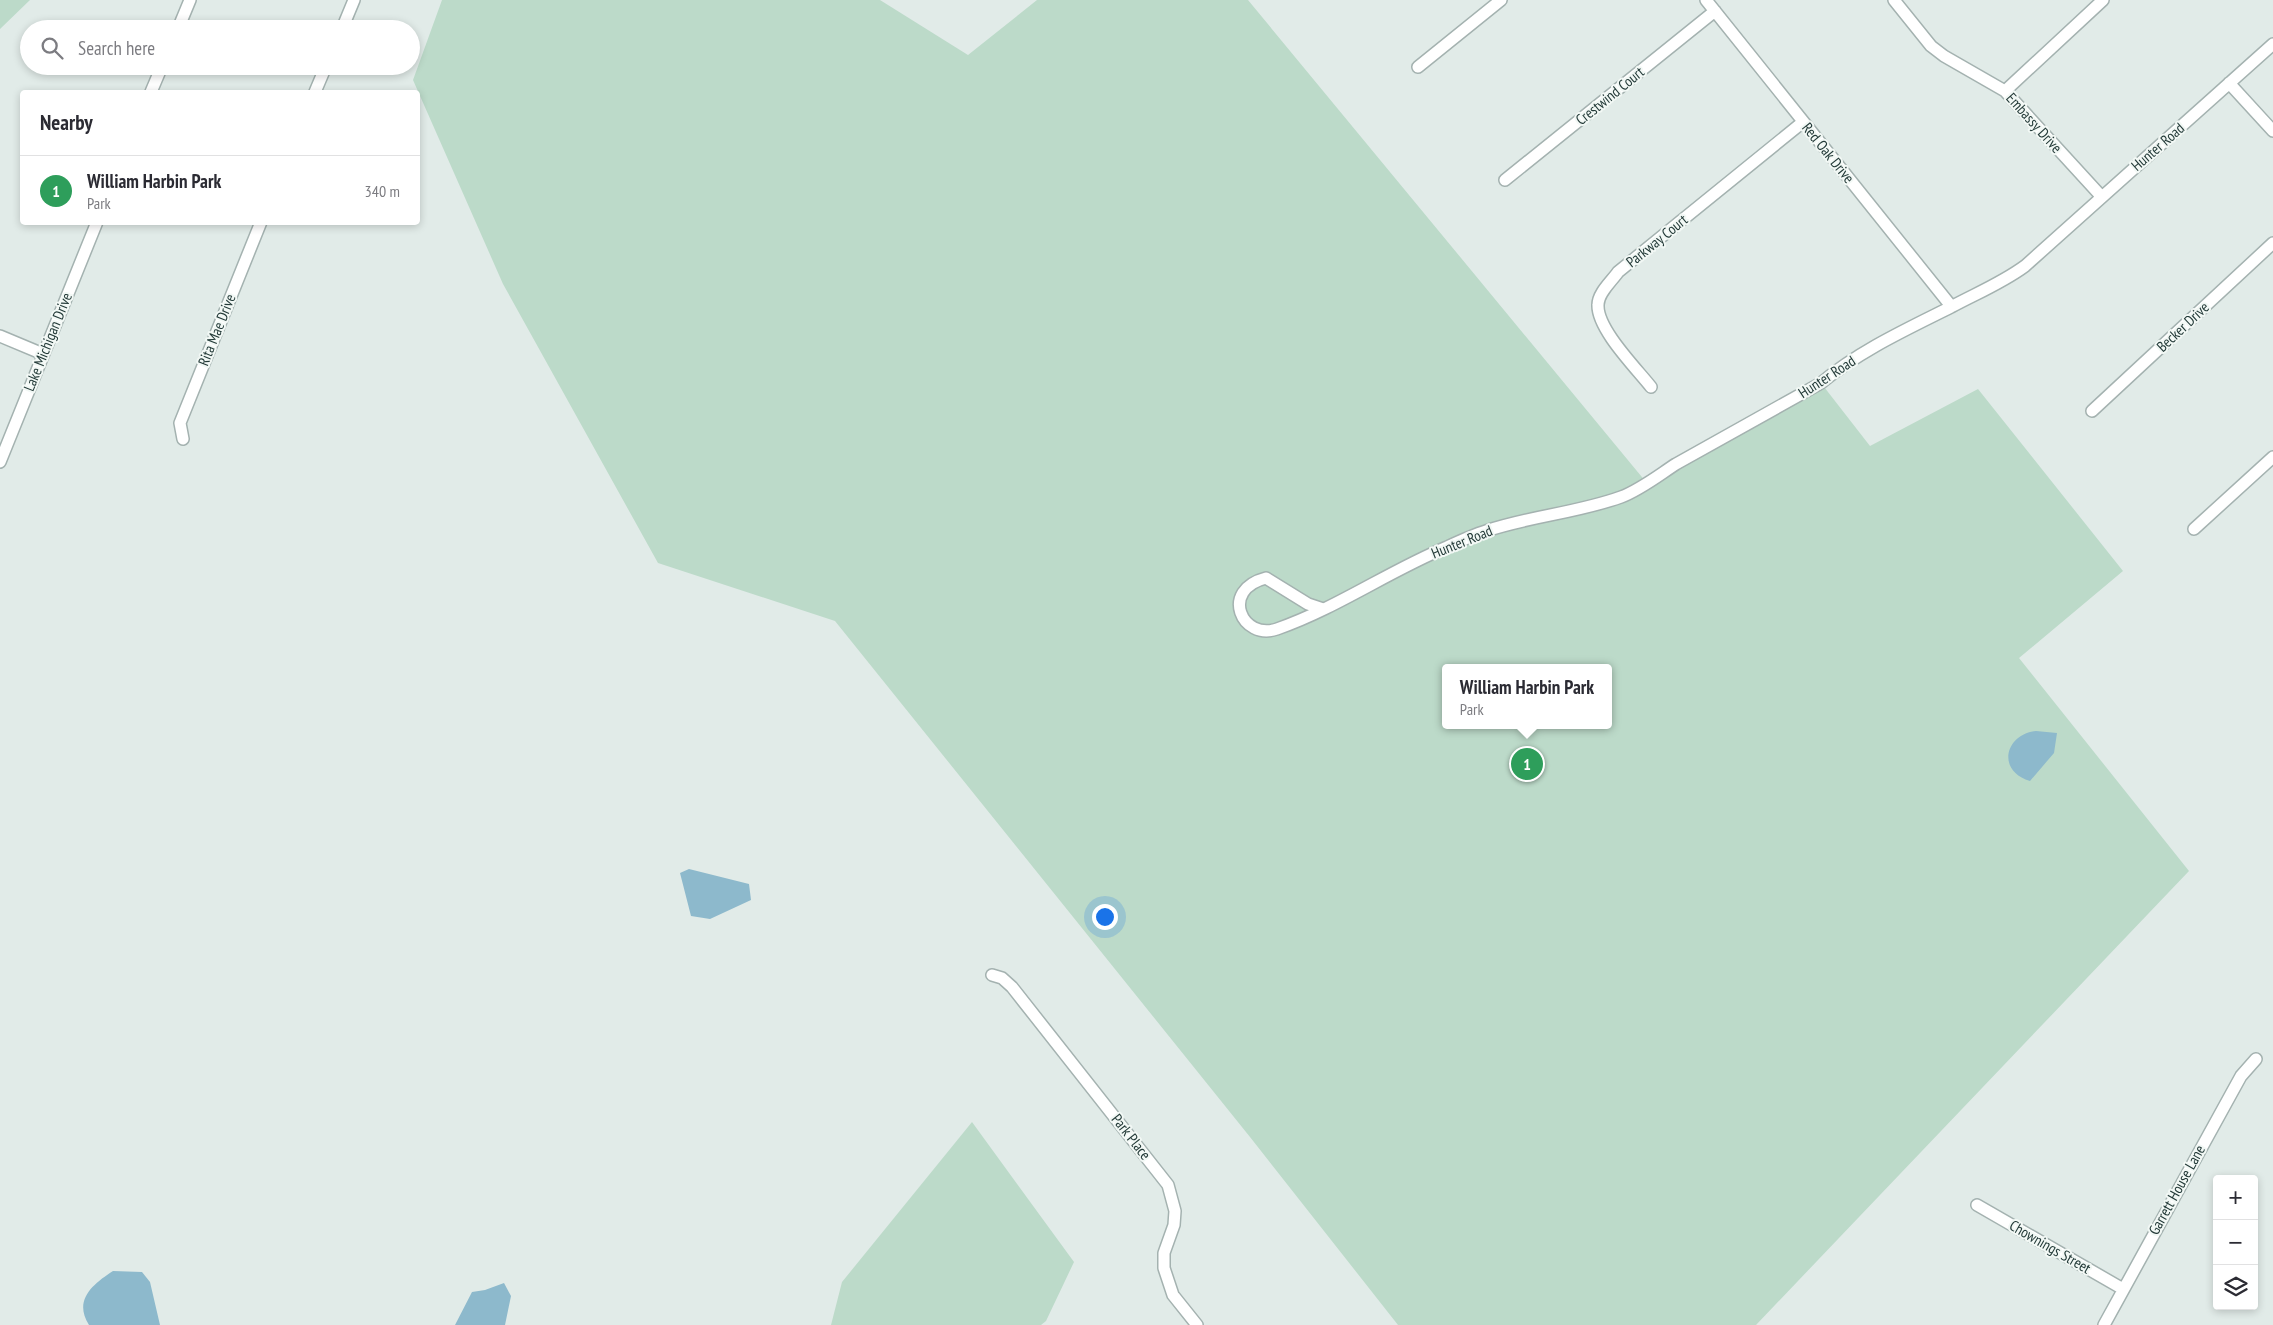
<!DOCTYPE html>
<meta charset="utf-8">
<style>
:root{--surface:#fff;--page:#f7f7f7;--text:#2b2b33;--muted:#7c7c81;--line:#e1e1e2;--accent:#805c48}
body{margin:0;font-family:"PT Sans Narrow",sans-serif;background:var(--page);color:var(--text)}
.controls{position:absolute;right:15px;bottom:15px;display:grid;overflow:hidden;border-radius:5px;box-shadow:0 2px 8px #0003}
.controls button{width:45px;height:45px;display:grid;place-items:center;padding:0;border:0;border-bottom:1px solid var(--line);background:var(--surface);color:var(--text);font:25px sans-serif}
.you{position:absolute;left:1104px;top:916px;width:18px;height:18px;margin:-12px;border:4px solid #fff;border-radius:50%;background:#1a73e8;box-shadow:0 0 0 8px #1a73e833}
.badge{display:grid;place-items:center;width:32px;height:32px;border-radius:50%;background:var(--accent);color:#fff;font-size:16px;font-weight:700}
.pin{position:absolute;translate:-50% -50%;border:2px solid #fff;box-shadow:0 1px 5px #0006}
.popup{position:absolute;left:1442px;top:664px;width:170px;height:65px;box-sizing:border-box;display:grid;place-content:center;border-radius:5px;background:var(--surface);filter:drop-shadow(0 1px 4px #0005);font-size:16px;white-space:nowrap;color:var(--muted)}
.popup b{font-size:19px;color:var(--text)}
.popup::after{content:'';position:absolute;left:50%;top:100%;margin-left:-10px;border:10px solid transparent;border-top-color:var(--surface)}
.list{margin:0;padding:0;list-style:none}
h2{display:flex;justify-content:space-between;align-items:center;height:65px;margin:0;padding:0 20px;font-size:21px}
h2 small{font-size:16px;font-weight:400;color:var(--muted)}
.list li{display:grid;grid-template-columns:32px 1fr auto;gap:15px;align-items:center;box-sizing:border-box;height:70px;padding:0 20px;border-top:1px solid var(--line)}
.list b{display:block;font-size:19px;white-space:nowrap}
.list p{margin:0;font-size:16px;white-space:nowrap;color:var(--muted)}
.list em{font-size:16px;font-style:normal;color:var(--muted)}
.icon{flex:none;width:28px;height:28px;fill:none;stroke:currentColor;stroke-width:2;stroke-linecap:round;stroke-linejoin:round}
.map{position:relative;flex:none;width:2273px;height:1325px;overflow:hidden}
.search{position:absolute;background:var(--surface);box-shadow:0 2px 8px #0003;left:20px;top:20px;width:400px;height:55px;display:flex;align-items:center;gap:12px;box-sizing:border-box;padding:0 18px;border-radius:28px;color:var(--muted);font-size:19px}
.panel{position:absolute;background:var(--surface);box-shadow:0 2px 8px #0003;left:20px;top:90px;width:400px;height:135px;border-radius:5px}
.map>svg:first-child{display:block}
</style>
<div class="map">
<svg width="2273" height="1325" viewBox="0 0 2273 1325">
<rect width="100%" height="100%" fill="#e1ebe8"/>
<path fill="#bcdac9" fill-rule="evenodd" d="M0,0H30L0,29Z
M442,0H880L968,55L1037,0H1248L1646,482L1821,383L1870,446L1978,389L2123,571L2019,658L2189,871L1756,1325H1398L1250,1137L835,621L658,563L503,284L413,80ZM1446,668H1608V725H1446Z
M972,1122L1074,1262L1046,1321L1041,1325H831L842,1282Z"/>
<path fill="#8db9cc" d="M2036,731L2057,733L2054,753L2030,781C1996,771 2005,734 2036,731Z
M689,869L749,884L751,900L710,919L691,916L680,873Z
M113,1271L142,1272L150,1282L160,1325H89C73,1300 93,1284 113,1271Z
M504,1283L511,1296L505,1325H455L472,1292L485,1290Z"/>
<g fill="none" stroke-linecap="round" stroke-linejoin="round">
<defs>
<path id="minor" d="M1706,0L1951,306
M1894,0L1931,46L1944,56L2005,91L2101,196
M178,29L190,0
M342,29L354,0
M1418,67L1501,0
M2229,83L2273,131
M2005,91L2103,0
M151,92L162,66
M315,92L326,66
M1505,180L1715,11
M0,336L43,354
M1651,387C1636,368 1597,329 1598,305C1598,293 1611,282 1618,272L1803,122
M2092,411L2273,243
M183,439L180,423L261,222
M0,462L97,222
M2194,529L2273,457
M1323,609L1308,604L1266,578C1219,590 1242,641 1277,629C1337,608 1389,571 1447,547C1460,541 1473,535 1486,531C1530,516 1577,513 1621,497C1640,490 1659,475 1676,464C1725,437 1773,410 1821,383C1859,351 1907,329 1951,307C1977,293 2002,283 2025,266L2273,44
M992,975L1002,978L1012,987L1168,1185L1175,1211L1174,1225L1164,1253V1268L1173,1295L1197,1325
M1977,1205L2123,1289
M2104,1325L2241,1076L2256,1059"/>
</defs>
<use href="#minor" stroke="#a4b2b0" stroke-width="14"/>
<use href="#minor" stroke="#fff" stroke-width="11"/>
</g>
<g text-anchor="middle" stroke-width="4" stroke-linejoin="round" paint-order="stroke">
<g font-size="15" fill="#233a38" stroke="#f2f8f5">
<text transform="translate(1610 96) rotate(-39)" y="5">Crestwind Court</text>
<text transform="translate(2034 123) rotate(48)" y="5">Embassy Drive</text>
<text transform="translate(2158 147) rotate(-41)" y="5">Hunter Road</text>
<text transform="translate(1828 153) rotate(51)" y="5">Red Oak Drive</text>
<text transform="translate(1657 241) rotate(-39)" y="5">Parkway Court</text>
<text transform="translate(2183 327) rotate(-43)" y="5">Becker Drive</text>
<text transform="translate(217 330) rotate(-68)" y="5">Rita Mae Drive</text>
<text transform="translate(48 342) rotate(-68)" y="5">Lake Michigan Drive</text>
<text transform="translate(1827 377) rotate(-33)" y="5">Hunter Road</text>
<text transform="translate(1462 542) rotate(-22)" y="5">Hunter Road</text>
<text transform="translate(1131 1137) rotate(52)" y="5">Park Place</text>
<text transform="translate(2177 1190) rotate(-61)" y="5">Garrett House Lane</text>
<text transform="translate(2050 1247) rotate(30)" y="5">Chownings Street</text>
</g>
</g>
</svg>
<div class="controls">
<button>+</button>
<button>−</button>
<button><svg class="icon" aria-label="layers" viewBox="0 0 24 24"><path d="M12 4l9 5-9 5-9-5zM3 14l9 5 9-5"/></svg></button>
</div>
<div class="you"></div>
<div class="pin badge" style="left:1527px;top:764px;background:#2e9e5b">1</div>
<div class="popup"><b>William Harbin Park</b>Park</div>
<div class="search"><svg class="icon" aria-label="search" viewBox="0 0 24 24"><circle cx="10" cy="10" r="6"/><path d="M15 15l6 6"/></svg>Search here</div>
<section class="panel">
<h2>Nearby<small></small></h2>
<ul class="list">
<li><span class="badge" style="background:#2e9e5b">1</span><div><b>William Harbin Park</b><p>Park</p></div><em>340 m</em></li>
</ul>
</section>
</div>
